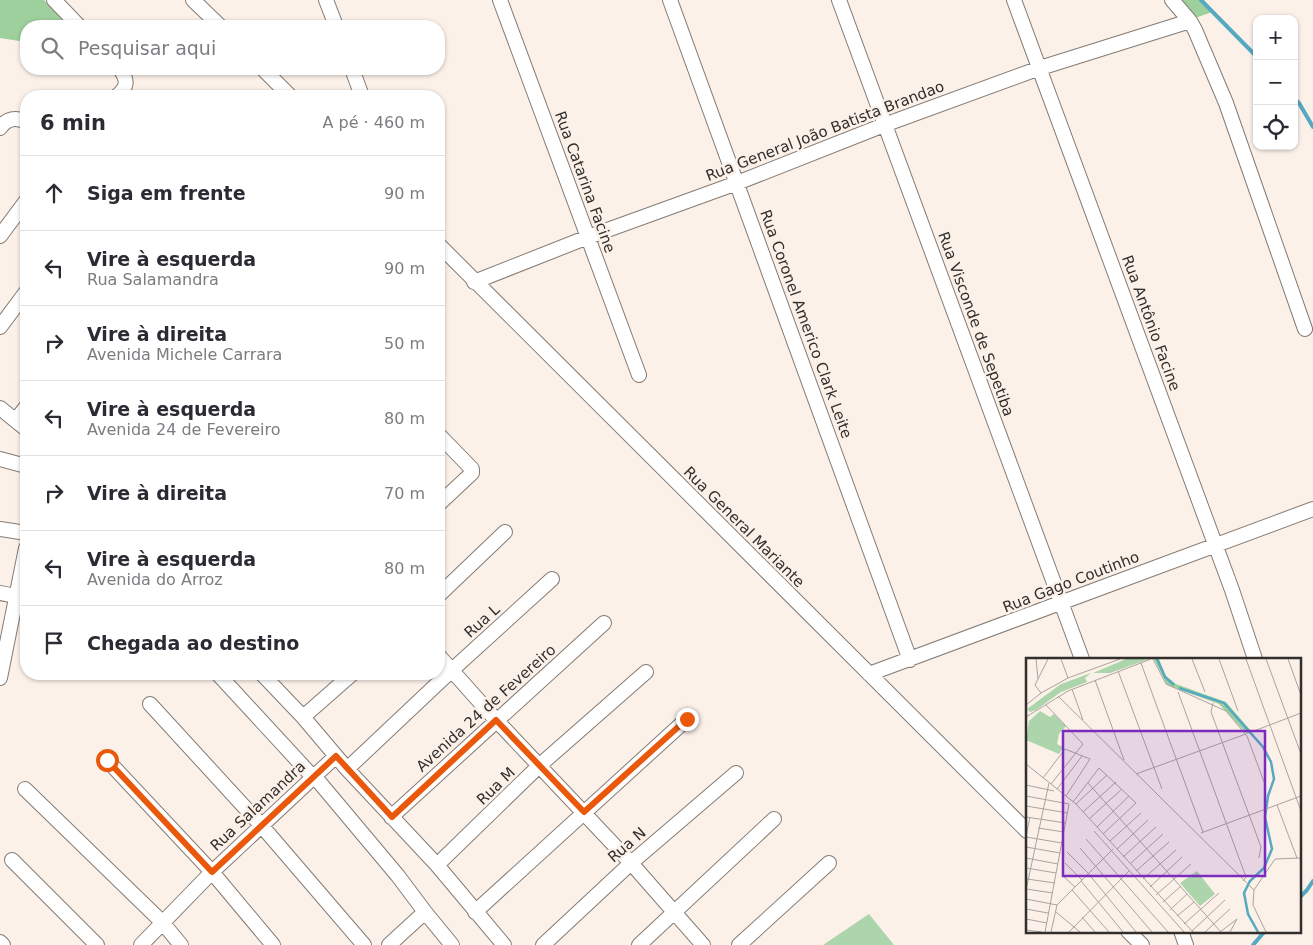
<!DOCTYPE html>
<html lang="pt">
<meta charset="utf-8">
<style>
:root{--surface:#fff;--page:#f2f2f3;--text:#2b2b33;--muted:#7c7c81;--line:#e1e1e2}
body{margin:0;font-family:"DejaVu Sans",sans-serif;background:var(--page);color:var(--text)}
.controls{position:absolute;right:15px;top:15px;display:grid;overflow:hidden;border-radius:10px;box-shadow:0 1px 4px #0004}
.controls button{width:45px;height:45px;display:grid;place-items:center;padding:0;border:0;border-bottom:1px solid var(--line);background:var(--surface);color:var(--text);font:25px sans-serif}
.stop{position:absolute;width:15px;height:15px;margin:-11px;border:4px solid #ea580c;border-radius:50%;background:#fff}
.stop.end{background:#ea580c;border-color:#fff;box-shadow:0 1px 5px #0008}
.list{margin:0;padding:0;list-style:none}
h2{display:flex;justify-content:space-between;align-items:center;height:65px;margin:0;padding:0 20px;font-size:21px}
h2 small{font-size:16px;font-weight:400;color:var(--muted)}
.list li{display:grid;grid-template-columns:32px 1fr auto;gap:15px;align-items:center;box-sizing:border-box;height:75px;padding:0 20px;border-top:1px solid var(--line)}
.list b{display:block;font-size:19px;white-space:nowrap}
.list p{margin:0;font-size:16px;white-space:nowrap;color:var(--muted)}
.list em{font-size:16px;font-style:normal;color:var(--muted)}
.icon{flex:none;width:28px;height:28px;fill:none;stroke:currentColor;stroke-width:2;stroke-linecap:round;stroke-linejoin:round}
.map{position:relative;flex:none;width:1313px;height:945px;overflow:hidden}
.search{position:absolute;background:var(--surface);box-shadow:0 1px 4px #0004;left:20px;top:20px;width:425px;height:55px;display:flex;align-items:center;gap:12px;box-sizing:border-box;padding:0 18px;border-radius:20px;color:var(--muted);font-size:19px}
.panel{position:absolute;background:var(--surface);box-shadow:0 1px 4px #0004;left:20px;top:90px;width:425px;height:590px;border-radius:20px}
.map>svg:first-child{display:block}
</style>
<div class="map">
<svg width="1313" height="945" viewBox="0 0 1313 945">
<rect width="100%" height="100%" fill="#fbf1e9"/>
<path fill="#acd5ab" d="M869,914L894,945H823Z"/>
<path fill="#9dd09c" d="M0,0H44L65,23L63,26H26V42L0,38Z
M1182,0H1200L1212,12L1195,18Z"/>
<g fill="none" stroke-linecap="round" stroke-linejoin="round">
<path stroke="#55a9c1" stroke-width="4" d="M1201,0L1257,57
M1294,98L1299,103L1313,127
M1299,898L1307,890L1313,881
M1253,945L1265,931"/>
<defs>
<path id="minor" d="M54,0L79,26
M193,0L220,26
M326,0L336,26
M500,0L639,375
M670,0L910,660
M839,0L1082,659
M1014,0L1232,590L1255,659
M1172,0L1190,21L1195,30L1226,103L1305,329
M263,69L290,96
M352,69L362,96
M117,96C128,87 128,80 120,69
M0,128C7,118 16,117 26,122
M0,236L26,201
M439,245L1027,831
M474,282L588,237L737,183L884,125L1040,68L1190,21
M0,327L26,292
M0,408L26,429
M16,420L26,407
M439,435L472,469V473L439,504
M0,459L26,466
M0,529L26,533
M0,593L16,596
M439,595L505,532
M439,656L496,720L631,863L703,945
M218,674L312,776L320,783L398,876L425,912L452,945
M262,674L303,717L347,769L437,865L504,945
M869,674L1313,509
M0,678L26,548
M150,704L261,825L364,945
M303,717L352,674
M107,760L212,872L273,945
M347,769L452,670L552,579
M25,789L162,922L181,945
M391,817L604,623
M12,860L97,945
M437,865L540,765L646,672
M475,912L687,719
M1128,931L1142,945
M1181,931L1186,945
M0,942L3,945
M141,945L212,872L336,756
M389,945L425,912
M543,945L631,863L736,773
M639,945L774,819
M739,945L829,863"/>
</defs>
<use href="#minor" stroke="#847b74" stroke-width="16"/>
<use href="#minor" stroke="#fff" stroke-width="14"/>
</g>
<g fill="none" stroke-linecap="round" stroke-linejoin="round">
<path stroke="#ea580c" stroke-width="6" d="M107,760L212,872L336,756L392,817L496,720L584,812L687,719"/>
</g>
<g text-anchor="middle" stroke-width="5" stroke-linejoin="round" paint-order="stroke">
<g font-size="15" fill="#322e2b" stroke="#fbf1e9">
<text transform="translate(825 131) rotate(-21)" y="5">Rua General João Batista Brandao</text>
<text transform="translate(585 182) rotate(70)" y="5">Rua Catarina Facine</text>
<text transform="translate(1151 323) rotate(70)" y="5">Rua Antônio Facine</text>
<text transform="translate(806 324) rotate(70)" y="5">Rua Coronel Americo Clark Leite</text>
<text transform="translate(976 324) rotate(70)" y="5">Rua Visconde de Sepetiba</text>
<text transform="translate(744 527) rotate(45)" y="5">Rua General Mariante</text>
<text transform="translate(1071 582) rotate(-21)" y="5">Rua Gago Coutinho</text>
<text transform="translate(482 621) rotate(-42)" y="5">Rua L</text>
<text transform="translate(486 708) rotate(-42)" y="5">Avenida 24 de Fevereiro</text>
<text transform="translate(496 786) rotate(-44)" y="5">Rua M</text>
<text transform="translate(258 806) rotate(-43)" y="5">Rua Salamandra</text>
<text transform="translate(627 845) rotate(-41)" y="5">Rua N</text>
</g>
</g>
<g transform="translate(1026 658)">
<rect width="275" height="275" fill="#fbf1e9"/>
<path d="M100,1H123L84,15H67ZM65,15L59,20L61,24L35,34L10,52L4,54L1,51L35,26ZM14,53L24,59L28,56L40,68L33,76L31,86L37,89L33,96L0,82L3,63ZM171,213L189,236L174,248L154,225Z" fill="#acd5ab"/>
<path d="M128,1H133L140,18L150,26L200,44L226,74L221,76L193,46L141,27Z" fill="#9dd09c"/>
<path fill="none" stroke="#55a9c1" stroke-width="2.5" d="M131,1L139,19L148,27M153,30L198,45L237,89L245,104L248,121L242,138L239,159L246,191L238,210L224,223L218,235L222,256L232,274"/>
<path fill="none" stroke="#aba39d" stroke-width="1" d="M10,1L12,21M35,1L42,20M127,1L140,26L200,53L221,78L238,124M166,1L179,34M193,1L212,53M220,1L275,153M240,1L275,96M262,1L275,37M115,5L177,174M92,13L136,131M69,22L98,102M46,31L57,62M152,34L220,219L217,223M15,35L42,20L94,1M32,38L228,232M187,45L185,54L235,189L233,200M0,47L15,35L9,27L22,1M20,47L57,86L25,126M0,59L42,33L125,1M228,73L275,55M0,106L50,146L167,274M110,116L220,76M17,120L39,91L64,101L40,138M62,125L195,274M0,127L28,133M31,131L56,98M0,138L43,146L19,274M47,144L73,110L110,145L77,176M50,146L81,117M251,147L271,200M0,148L42,155M57,154L90,124M0,159L40,165M63,161L96,131M71,169L103,138M12,170L38,174M68,173L158,274M175,175L275,138M0,178L4,159M0,179L36,185M60,181L142,274M84,183L115,155M0,189L34,195M54,190L126,274M91,191L122,162M41,194L62,215L110,274M97,199L130,169M0,200L32,206M39,205L56,222M104,206L137,176M0,210L30,215M110,213L143,184M37,218L49,229M1,221L29,225M117,221L150,192M55,223L97,274M124,229L156,199M0,231L27,235M0,232L23,125M46,232L83,274M130,237L165,206M0,241L31,247L87,191M137,244L155,228M0,251L22,255M144,252L161,236M30,254L54,274M151,258L168,244M56,259L69,274M0,261L21,265M158,266L193,235M0,272L16,274M166,273L199,242M25,274L31,247M43,274L103,213M179,274L204,251M194,274L211,261L204,274M240,274L227,247L228,232L249,201L275,200"/>
<path fill="#7b2cbf" fill-opacity="0.15" stroke="#7b2cbf" stroke-width="2.5" d="M37,73H239V218H37Z"/>
<rect width="275" height="275" fill="none" stroke="#322e2b" stroke-width="2.5"/>
</g>
</svg>
<div class="controls">
<button>+</button>
<button>−</button>
<button><svg class="icon" aria-label="locate" viewBox="0 0 24 24"><circle cx="12" cy="12" r="6"/><path d="M12 2v4M12 18v4M2 12h4M18 12h4"/></svg></button>
</div>
<div class="stop" style="left:107px;top:760px"></div>
<div class="stop end" style="left:687px;top:719px"></div>
<div class="search"><svg class="icon" aria-label="search" viewBox="0 0 24 24"><circle cx="10" cy="10" r="6"/><path d="M15 15l6 6"/></svg>Pesquisar aqui</div>
<section class="panel">
<h2>6 min<small>A pé · 460 m</small></h2>
<ul class="list">
<li><svg class="icon" aria-label="ahead" viewBox="0 0 24 24"><path d="M12 20V5M6 11l6-6 6 6"/></svg><div><b>Siga em frente</b></div><em>90 m</em></li>
<li><svg class="icon" aria-label="left" viewBox="0 0 24 24"><path d="M17 20v-9H6M10 6l-5 5 5 5"/></svg><div><b>Vire à esquerda</b><p>Rua Salamandra</p></div><em>90 m</em></li>
<li><svg class="icon" aria-label="right" viewBox="0 0 24 24"><path d="M7 20v-9h11M14 6l5 5-5 5"/></svg><div><b>Vire à direita</b><p>Avenida Michele Carrara</p></div><em>50 m</em></li>
<li><svg class="icon" aria-label="left" viewBox="0 0 24 24"><path d="M17 20v-9H6M10 6l-5 5 5 5"/></svg><div><b>Vire à esquerda</b><p>Avenida 24 de Fevereiro</p></div><em>80 m</em></li>
<li><svg class="icon" aria-label="right" viewBox="0 0 24 24"><path d="M7 20v-9h11M14 6l5 5-5 5"/></svg><div><b>Vire à direita</b></div><em>70 m</em></li>
<li><svg class="icon" aria-label="left" viewBox="0 0 24 24"><path d="M17 20v-9H6M10 6l-5 5 5 5"/></svg><div><b>Vire à esquerda</b><p>Avenida do Arroz</p></div><em>80 m</em></li>
<li><svg class="icon" aria-label="arrive" viewBox="0 0 24 24"><path d="M6 21V4h12l-3 4 3 4H6"/></svg><div><b>Chegada ao destino</b></div></li>
</ul>
</section>
</div>
